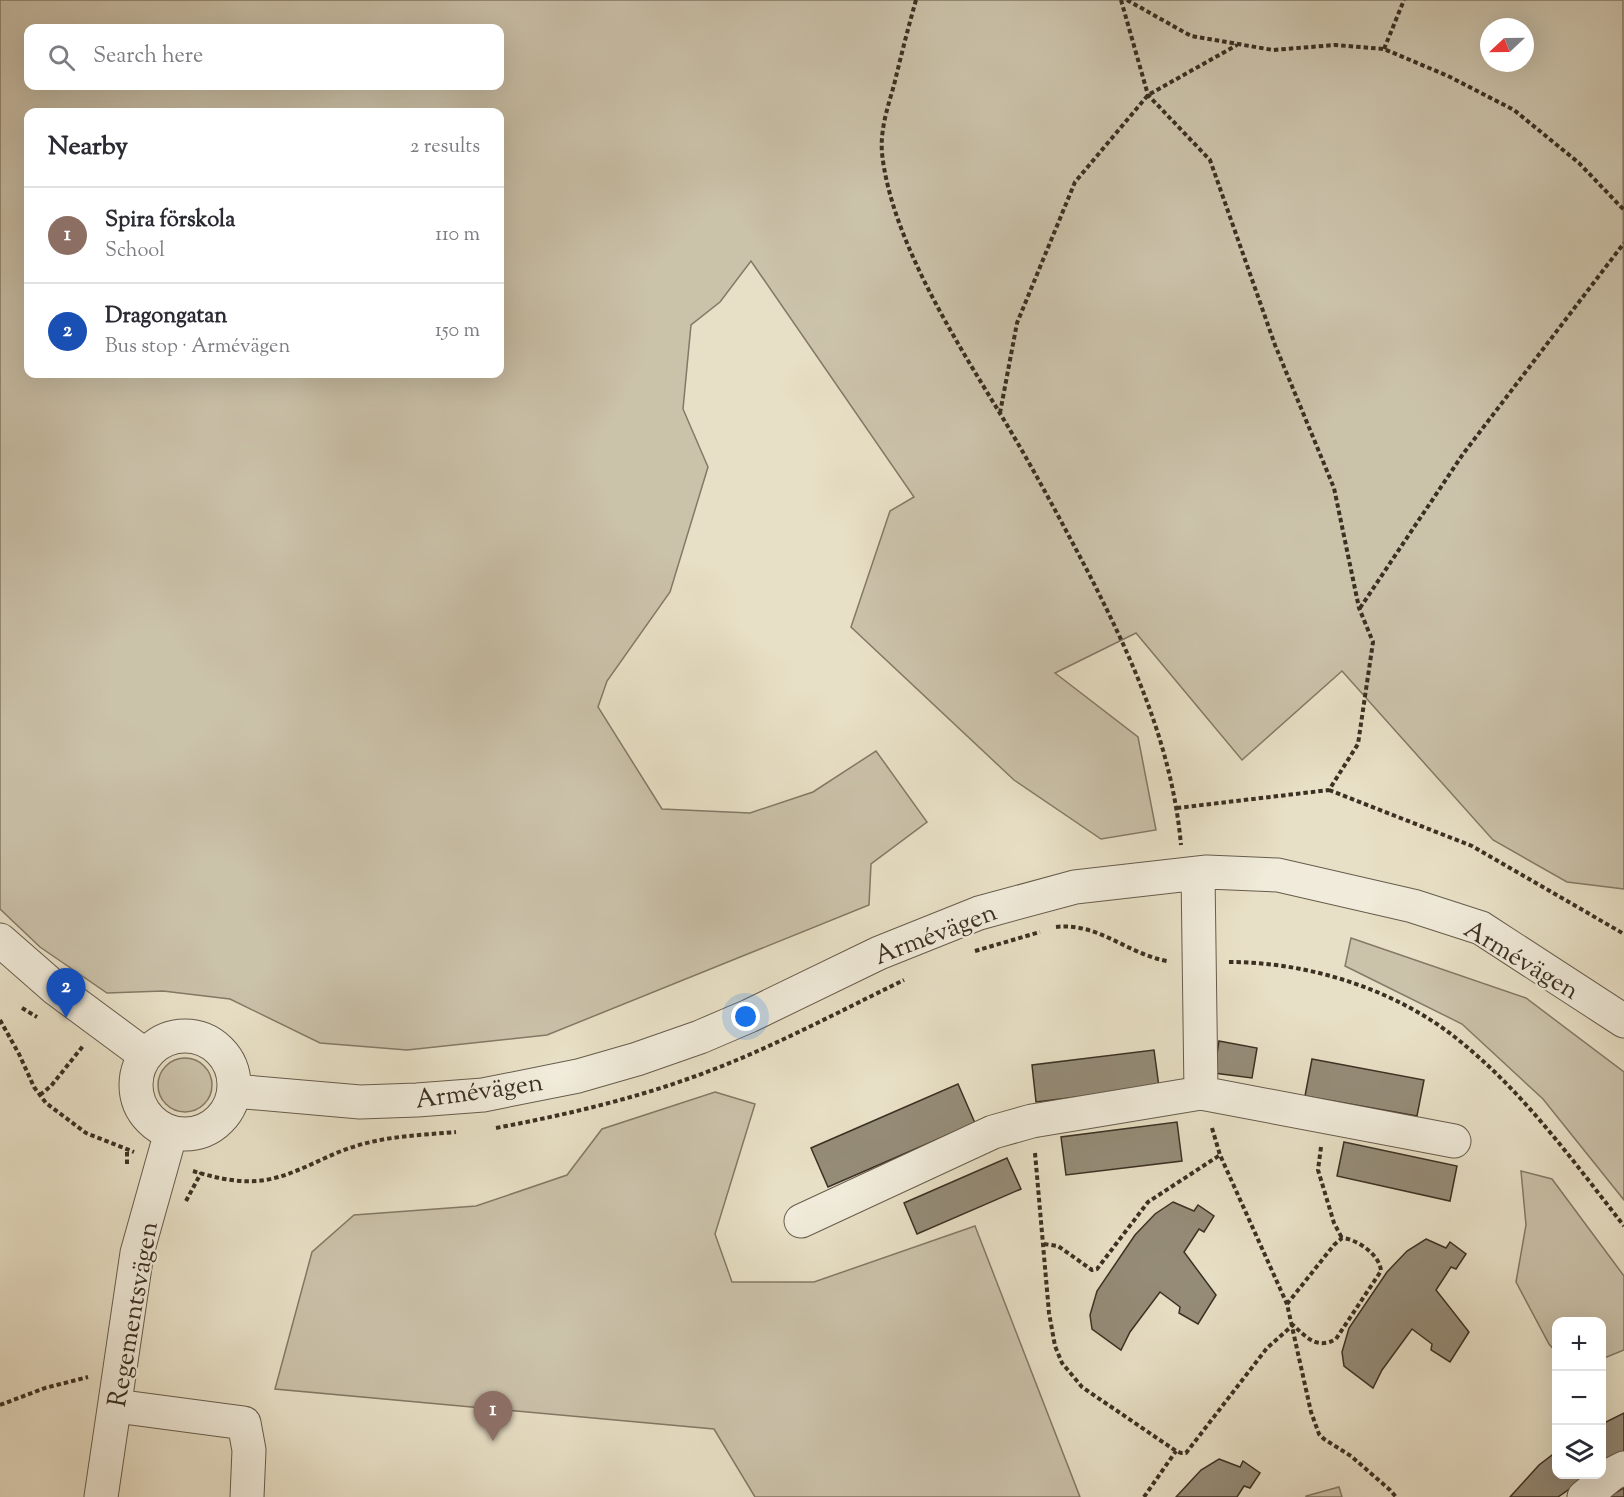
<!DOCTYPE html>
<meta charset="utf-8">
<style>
:root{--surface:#fff;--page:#f2f2f3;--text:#2b2b33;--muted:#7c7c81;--line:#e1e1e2;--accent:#b45309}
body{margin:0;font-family:"Sorts Mill Goudy",serif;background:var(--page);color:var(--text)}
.controls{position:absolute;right:18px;bottom:18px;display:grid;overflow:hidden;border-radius:12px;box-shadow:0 6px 24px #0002}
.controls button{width:54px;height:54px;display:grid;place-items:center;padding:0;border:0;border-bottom:2px solid var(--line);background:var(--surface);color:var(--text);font:30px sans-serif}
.compass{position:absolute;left:1480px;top:18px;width:54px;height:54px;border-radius:50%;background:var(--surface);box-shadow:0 6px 24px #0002;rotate:248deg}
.you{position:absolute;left:746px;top:1017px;width:21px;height:21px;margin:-15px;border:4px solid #fff;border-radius:50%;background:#1a73e8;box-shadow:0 0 0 9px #1a73e833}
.badge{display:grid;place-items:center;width:39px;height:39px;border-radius:50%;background:var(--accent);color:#fff;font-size:20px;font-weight:700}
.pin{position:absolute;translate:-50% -50px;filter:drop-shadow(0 2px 3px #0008)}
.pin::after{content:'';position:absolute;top:32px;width:21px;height:18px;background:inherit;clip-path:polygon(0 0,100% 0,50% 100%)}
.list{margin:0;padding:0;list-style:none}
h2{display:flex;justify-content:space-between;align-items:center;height:78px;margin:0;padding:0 24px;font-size:26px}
h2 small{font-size:20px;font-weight:400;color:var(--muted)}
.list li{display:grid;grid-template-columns:39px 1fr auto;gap:18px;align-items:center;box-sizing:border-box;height:96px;padding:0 24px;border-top:2px solid var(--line)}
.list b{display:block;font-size:22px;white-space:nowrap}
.list p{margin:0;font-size:20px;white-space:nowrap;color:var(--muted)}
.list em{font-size:20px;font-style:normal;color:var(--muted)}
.icon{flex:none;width:33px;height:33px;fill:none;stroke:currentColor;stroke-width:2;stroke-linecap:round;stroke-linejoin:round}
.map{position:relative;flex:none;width:1624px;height:1497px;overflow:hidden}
.search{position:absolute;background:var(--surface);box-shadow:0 6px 24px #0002;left:24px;top:24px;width:480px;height:66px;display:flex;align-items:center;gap:15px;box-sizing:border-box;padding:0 21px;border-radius:12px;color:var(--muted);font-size:22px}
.panel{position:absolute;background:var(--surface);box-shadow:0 6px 24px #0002;left:24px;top:108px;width:480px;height:270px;border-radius:12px}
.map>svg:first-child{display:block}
</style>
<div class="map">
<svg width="1624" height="1497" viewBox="0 0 1624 1497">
<rect width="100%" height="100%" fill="#e8e0c6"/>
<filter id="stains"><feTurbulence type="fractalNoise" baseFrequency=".00333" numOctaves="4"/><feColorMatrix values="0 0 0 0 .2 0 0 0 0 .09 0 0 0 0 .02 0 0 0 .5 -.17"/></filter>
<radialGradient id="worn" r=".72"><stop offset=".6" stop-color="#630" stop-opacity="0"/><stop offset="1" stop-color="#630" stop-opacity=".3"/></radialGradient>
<path fill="#cbc2aa" stroke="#847966" stroke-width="1.5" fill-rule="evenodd" d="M0,0H1623L1624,889L1567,882L1493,840L1342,671L1242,760L1136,633L1055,673L1138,737L1156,830L1101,839L1014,780L851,627L890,511L914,497L751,261L720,302L691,325L683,409L708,467L670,592L607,681L598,707L662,809L750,813L813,792L876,751L927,822L871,864L869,905L547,1035L407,1050L320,1043L230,999L163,991L107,993L40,947L0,909ZM1489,27H1525V63H1489ZM28,28H500V86H28ZM28,112H500V374H28Z
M1351,938L1526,998L1624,1072V1200L1543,1099L1462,1024L1345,966Z
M158 1085a27 27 0 1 1 54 0a27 27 0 1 1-54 0Z
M715,1092L755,1104L715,1234L732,1282H814L975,1226L1080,1497H755L714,1429L275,1389L312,1252L354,1215L476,1206L567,1175L602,1129Z
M1521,1171L1552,1179L1624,1276V1350L1602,1359V1322H1556V1352L1549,1344L1516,1282L1526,1225Z
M1339,1487L1342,1497H1306V1496Z"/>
<path fill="#958c78" stroke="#3c3023" stroke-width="1.5" d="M1219,1041L1257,1048L1252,1078L1214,1073Z
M1154,1050L1159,1087L1036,1102L1032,1065Z
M1312,1059L1424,1080L1417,1116L1305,1096Z
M958,1084L975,1123L828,1187L811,1148Z
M1177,1122L1182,1161L1066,1175L1061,1137Z
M1344,1142L1457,1166L1450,1201L1337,1176Z
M1007,1158L1021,1189L917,1234L904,1203Z
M1173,1202L1194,1211L1198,1205L1214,1216L1204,1232L1199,1229L1184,1252L1216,1295L1198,1324L1179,1313L1180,1307L1160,1292L1130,1332L1121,1350L1092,1329L1090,1315L1097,1291L1135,1235L1155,1214Z
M1426,1239L1446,1248L1450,1242L1466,1254L1456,1269L1451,1267L1436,1290L1469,1332L1450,1362L1431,1350L1432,1344L1412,1329L1382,1370L1373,1388L1344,1366L1342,1352L1349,1328L1387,1272L1407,1251Z
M1624,1413V1451L1602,1464V1424Z
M1556,1452V1474H1582L1585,1478L1558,1497H1510L1539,1465Z
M1219,1459L1240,1467L1243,1461L1260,1473L1250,1488L1244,1486L1237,1497H1176L1201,1470Z
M1624,1488V1497H1608Z"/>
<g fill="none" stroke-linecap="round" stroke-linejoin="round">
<defs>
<path id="minor" d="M1198,873L1201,1093
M0,940L56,989L145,1055
M136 1085a49 49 0 1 1 98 0a49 49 0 1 1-98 0Z
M234,1091L360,1102L417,1100L483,1095L578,1076L637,1059L700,1037L749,1016L879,953L979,913L1075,887L1207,872L1278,875L1413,906L1481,928L1624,1021
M801,1221L993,1132L1032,1121L1201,1093L1454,1141
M116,1406L244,1423L249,1450L247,1497
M101,1497L137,1253L171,1132
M1584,1497L1612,1474L1624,1468"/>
</defs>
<use href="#minor" stroke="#675c4c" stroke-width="35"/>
<path stroke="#3c3023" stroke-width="4" stroke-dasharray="4.5 3" stroke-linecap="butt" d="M916,0C908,28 901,56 894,85C888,106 880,130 882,153C891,239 956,341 1001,415C1032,466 1060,519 1088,572C1133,660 1172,746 1181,845
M1121,0L1148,95L1210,160L1275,345L1334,488L1359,608L1373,642L1358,744L1329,790L1177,808
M1127,0L1191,36L1273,50L1335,45L1384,49L1448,76L1514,110L1579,163L1624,210
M1384,49L1404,0
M1000,413L1017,323L1075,182L1148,95L1237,45
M1360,608L1463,454L1624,243
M1329,790L1472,846L1624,934
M1056,927C1098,922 1127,954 1167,961
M975,951L1040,932
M1229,962C1310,962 1398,990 1461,1042C1524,1093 1574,1162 1624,1226
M22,1008L37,1017
M0,1020L19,1054L34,1087L46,1103L86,1133L134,1152
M40,1095L51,1086L83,1046
M496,1128C564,1115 630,1100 696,1076C768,1050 836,1013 904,980
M1212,1128L1220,1155L1287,1304L1311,1412L1319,1434L1324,1439L1351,1456L1390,1490L1396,1497
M1321,1147L1318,1170L1334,1223L1342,1238
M1035,1153L1049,1313L1055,1346L1062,1363L1082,1387L1176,1451L1181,1453H1186L1267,1348L1293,1325C1306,1337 1317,1350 1336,1339L1381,1271C1380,1255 1357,1239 1342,1238L1334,1245L1287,1304
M127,1164V1149
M193,1171C215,1178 242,1184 265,1180C297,1175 325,1155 356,1146C388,1136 422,1135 456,1132
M186,1201L201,1173
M1044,1244L1058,1246L1092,1270L1097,1269L1148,1202L1220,1155
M0,1405L45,1388L88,1377
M1144,1497L1176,1451"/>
<use href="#minor" stroke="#f0ebda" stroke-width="33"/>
</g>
<g text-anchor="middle" stroke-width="4.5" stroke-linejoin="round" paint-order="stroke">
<g font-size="26" fill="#3c3023" stroke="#f0ebda">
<text transform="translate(935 933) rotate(-21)" y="9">Armévägen</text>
<text transform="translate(1522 959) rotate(31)" y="9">Armévägen</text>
<text transform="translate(479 1090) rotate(-8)" y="9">Armévägen</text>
<text transform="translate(132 1314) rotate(-80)" y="9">Regementsvägen</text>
</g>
</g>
<rect width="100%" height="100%" filter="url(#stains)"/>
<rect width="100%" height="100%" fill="url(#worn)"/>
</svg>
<div class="controls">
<button>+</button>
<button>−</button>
<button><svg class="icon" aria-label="layers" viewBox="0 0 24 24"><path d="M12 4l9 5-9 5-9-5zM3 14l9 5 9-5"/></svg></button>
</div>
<svg class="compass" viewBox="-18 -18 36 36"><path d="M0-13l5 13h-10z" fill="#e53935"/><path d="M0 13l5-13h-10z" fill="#7c7c81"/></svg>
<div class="you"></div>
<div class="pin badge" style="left:493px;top:1441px;background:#8d6e63">1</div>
<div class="pin badge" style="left:66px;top:1018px;background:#1a4fb4">2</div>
<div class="search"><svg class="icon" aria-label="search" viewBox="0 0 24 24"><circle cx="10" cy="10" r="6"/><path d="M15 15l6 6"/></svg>Search here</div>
<section class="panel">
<h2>Nearby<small>2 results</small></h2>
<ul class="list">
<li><span class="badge" style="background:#8d6e63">1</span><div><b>Spira förskola</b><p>School</p></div><em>110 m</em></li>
<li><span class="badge" style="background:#1a4fb4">2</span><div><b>Dragongatan</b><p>Bus stop · Armévägen</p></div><em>150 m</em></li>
</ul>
</section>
</div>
